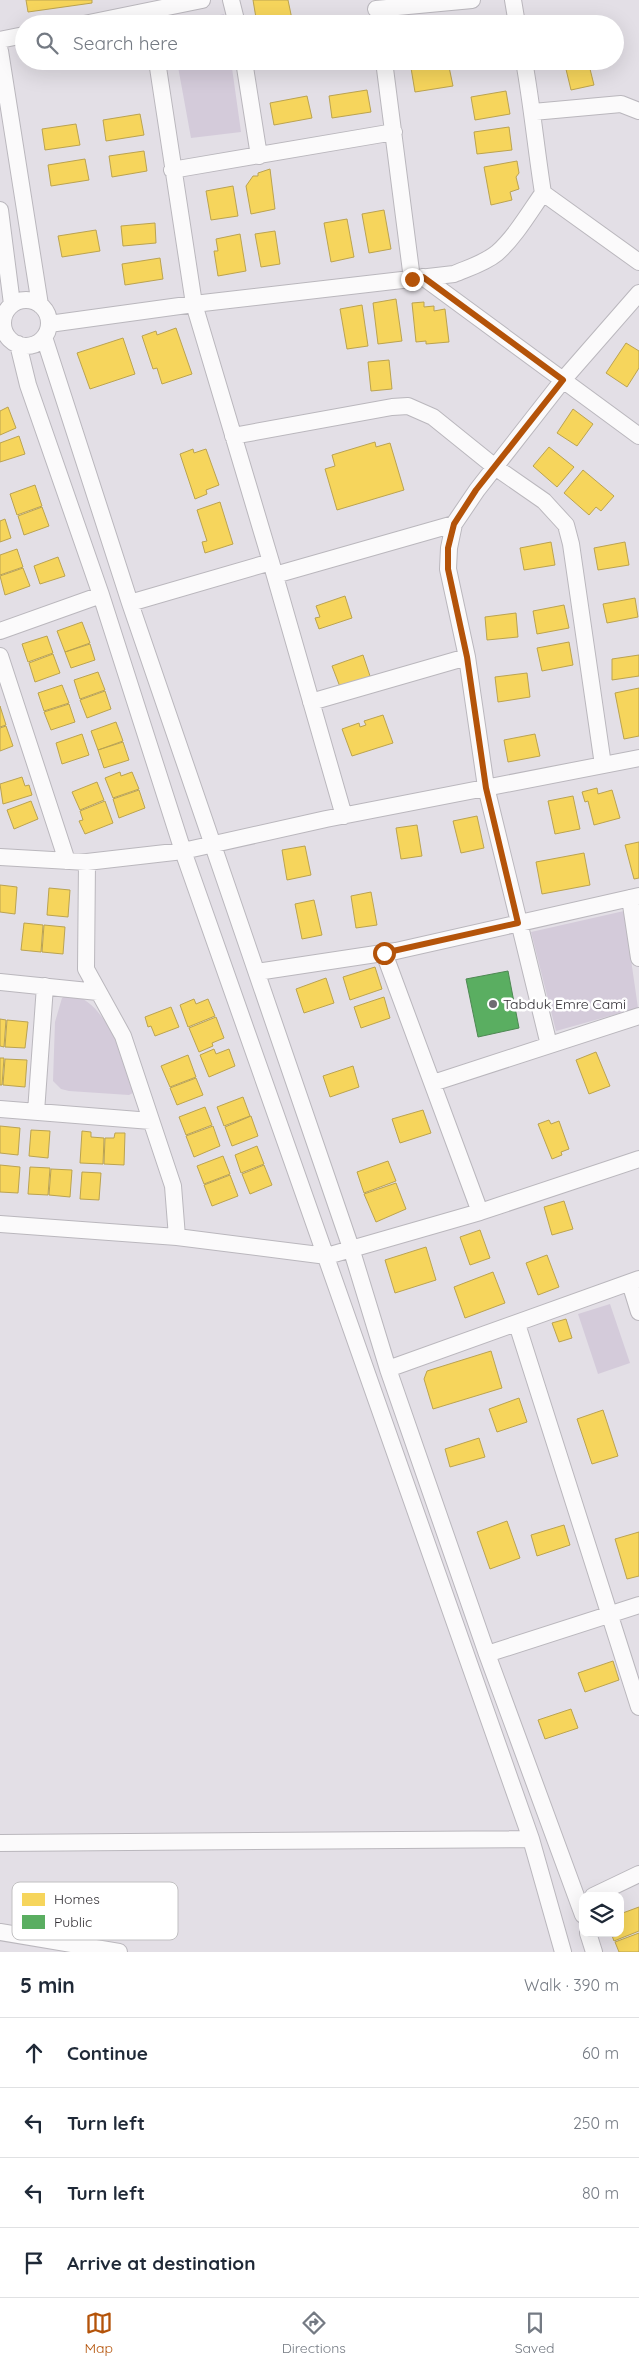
<!DOCTYPE html>
<meta charset="utf-8">
<style>
:root{--surface:#fff;--page:#f2f2f3;--text:#1f2937;--muted:#747a83;--line:#e0e1e3;--accent:#b45309}
body{margin:0;font-family:Quicksand,sans-serif;background:var(--page);color:var(--text)}
.controls{position:absolute;right:15px;bottom:15px;display:grid;overflow:hidden;border-radius:10px;box-shadow:0 5px 20px #0002}
.controls button{width:45px;height:45px;display:grid;place-items:center;padding:0;border:0;border-bottom:1px solid var(--line);background:var(--surface);color:var(--text);font:25px sans-serif}
.stop{position:absolute;width:15px;height:15px;margin:-11px;border:4px solid #b45309;border-radius:50%;background:#fff}
.stop.end{background:#b45309;border-color:#fff;box-shadow:0 1px 5px #0008}
.list{margin:0;padding:0;list-style:none}
h2{display:flex;justify-content:space-between;align-items:center;height:65px;margin:0;padding:0 20px;font-size:21px}
h2 small{font-size:16px;font-weight:400;color:var(--muted)}
.list li{display:grid;grid-template-columns:32px 1fr auto;gap:15px;align-items:center;box-sizing:border-box;height:70px;padding:0 20px;border-top:1px solid var(--line)}
.list b{display:block;font-size:19px;white-space:nowrap}
.list em{font-size:16px;font-style:normal;color:var(--muted)}
.icon{flex:none;width:28px;height:28px;fill:none;stroke:currentColor;stroke-width:2;stroke-linecap:round;stroke-linejoin:round}
.map{position:relative;flex:none;width:639px;height:1952px;overflow:hidden}
.search{position:absolute;background:var(--surface);box-shadow:0 5px 20px #0002;left:15px;right:15px;top:15px;height:55px;display:flex;align-items:center;gap:12px;box-sizing:border-box;padding:0 18px;border-radius:28px;color:var(--muted);font-size:19px}
.sheet{height:345px;background:var(--surface)}
nav{display:flex;justify-content:space-around;align-items:center;box-sizing:border-box;height:70px;border-top:1px solid var(--line);background:var(--surface);font-size:14px;color:var(--muted)}
nav a{display:grid;justify-items:center;gap:2px}
nav .on{color:var(--accent)}
.map>svg:first-child{display:block}
</style>
<div class="map">
<svg width="639" height="1952" viewBox="0 0 639 1952">
<rect width="100%" height="100%" fill="#e3dfe6"/>
<path fill="#d4cbda" d="M224,14L225,24H180Z
M177,61H231L241,132L191,138Z
M624,911L638,1008L556,1031L531,932Z
M69,994C106,999 126,1062 133,1093L129,1095L69,1091L61,1089L53,1081L55,1022L62,998Z
M610,1304L630,1363L598,1374L578,1314Z"/>
<path fill="#f6d55c" stroke="#bba350" d="M26,0H92V3L28,12Z
M253,0H288L293,24H257Z
M564,61H588L594,85L571,90Z
M448,62L453,86L415,92L411,68Z
M367,90L371,112L332,118L329,96Z
M506,91L510,114L475,120L471,97Z
M307,96L312,118L274,125L270,103Z
M140,114L144,135L106,141L103,120Z
M76,124L80,145L45,150L42,129Z
M509,127L512,150L477,154L474,132Z
M144,151L147,171L112,177L109,156Z
M85,159L89,180L51,186L48,165Z
M517,161L519,173L516,177L519,189L510,192L512,200L491,205L484,167Z
M270,169L275,209L251,214L246,186L253,176H258V173Z
M233,186L238,216L211,220L206,191Z
M384,210L391,249L369,253L362,214Z
M347,219L354,257L331,262L324,223Z
M155,223L156,243L123,246L121,226Z
M96,230L100,251L62,257L58,236Z
M275,231L280,264L261,267L255,234Z
M240,234L246,271L218,276L214,251H218L216,239Z
M160,258L163,279L125,285L122,264Z
M396,299L402,341L378,344L373,303Z
M424,302V307L434,306V311L445,309L449,342L426,344V341L416,342L412,303Z
M362,305L368,346L347,349L340,309Z
M176,328L192,374L162,384L157,368L153,369L142,336L156,331L157,335Z
M123,338L135,374L90,389L77,353Z
M626,343L639,351V368L627,387L606,373Z
M389,360L392,389L371,391L368,362Z
M8,407L16,428L0,435V411Z
M573,409L593,424L577,446L557,433Z
M19,436L25,454L0,462V443Z
M375,442L376,447L390,443L404,490L337,510L325,469L335,466L332,455Z
M549,447L574,467L557,487L533,466Z
M193,449L194,453L206,449L219,485L206,490L207,494L195,499L180,454Z
M583,470L614,496L601,511L596,507L589,515L564,493Z
M35,485L42,506L17,515L10,494Z
M220,502L233,544L205,553L202,542L207,541L197,510Z
M42,507L49,526L24,535L18,516Z
M5,519L11,538L0,542V521Z
M551,542L555,565L524,570L520,548Z
M625,542L629,565L598,570L594,548Z
M17,549L23,567L0,575V555Z
M58,557L65,576L40,584L34,566Z
M23,568L30,586L5,595L0,576Z
M345,596L352,618L319,629L315,618L320,617L316,606Z
M635,598L638,617L607,623L603,604Z
M564,605L569,628L537,634L533,611Z
M516,613L518,637L487,640L485,617Z
M82,622L90,643L65,652L57,631Z
M47,636L53,653L28,662L22,644Z
M569,642L573,665L542,671L537,648Z
M90,644L95,660L71,668L65,652Z
M53,654L60,673L35,682L29,663Z
M363,655L372,682L342,692L332,666Z
M639,655V676L612,680V659Z
M98,672L105,690L80,699L74,680Z
M527,673L530,697L498,702L495,677Z
M62,685L69,703L44,711L38,693Z
M639,688V736L624,739L615,693Z
M105,691L111,709L87,718L80,700Z
M69,704L75,722L51,730L44,712Z
M0,706L6,725L0,727Z
M383,715L393,743L352,756L342,729L359,723L360,727L366,725L364,721Z
M116,722L123,741L98,750L91,731Z
M6,726L13,746L0,751V728Z
M82,734L89,755L62,764L56,743Z
M535,734L540,756L508,762L504,740Z
M123,742L129,760L104,768L98,750Z
M120,772L121,776L132,772L139,789L113,798L105,778Z
M22,777L25,786L29,785L32,795L3,804L0,784Z
M97,782L104,800L80,810L72,792Z
M597,788L598,794L612,790L620,818L594,825L588,801L585,802L582,792Z
M139,790L145,808L119,818L113,799Z
M573,796L580,829L555,834L548,801Z
M31,801L38,819L14,829L7,810Z
M105,801L113,823L85,834L79,821L83,820L80,811Z
M477,816L484,848L461,853L453,821Z
M417,825L422,856L401,859L396,828Z
M639,842V878L634,879L625,845Z
M305,846L311,875L287,880L282,850Z
M584,853L590,885L542,894L536,862Z
M0,885L17,887L15,914L0,912Z
M49,888L70,890L68,917L47,915Z
M371,892L377,925L356,928L351,896Z
M314,900L322,935L302,939L295,904Z
M24,923L43,925L41,952L21,950Z
M44,925L65,927L63,954L42,952Z
M375,967L382,989L350,1000L343,977Z
M326,978L334,1003L304,1013L296,989Z
M384,997L390,1018L361,1028L354,1007Z
M194,999L196,1004L208,999L215,1016L188,1027L180,1005Z
M171,1007L179,1027L155,1036L151,1026L148,1027L145,1017Z
M216,1017L224,1038L212,1043L213,1046L199,1052L189,1028Z
M0,1019L6,1020L4,1047L0,1046Z
M7,1020L28,1022L25,1048L5,1047Z
M214,1049L216,1054L229,1049L235,1066L209,1077L200,1055Z
M596,1052L610,1086L589,1094L576,1060Z
M188,1055L196,1077L170,1087L161,1066Z
M0,1058H4L2,1085H0Z
M5,1059L27,1060L25,1087L3,1085Z
M353,1066L359,1087L330,1097L323,1076Z
M196,1078L203,1095L177,1105L170,1088Z
M243,1097L250,1116L224,1126L217,1107Z
M205,1107L212,1125L186,1135L179,1117Z
M423,1110L431,1133L400,1143L392,1119Z
M251,1116L258,1136L232,1146L225,1127Z
M549,1120L551,1124L559,1121L569,1149L561,1152L562,1155L552,1159L538,1124Z
M0,1126L20,1128L18,1155L0,1153Z
M213,1126L220,1146L194,1157L186,1136Z
M31,1130L50,1131L48,1158L29,1156Z
M82,1131L91,1132V1137L104,1138L103,1164L80,1163Z
M115,1133H125L124,1165L104,1164L105,1138H114Z
M257,1146L264,1164L241,1173L235,1155Z
M223,1156L230,1174L204,1184L197,1166Z
M388,1161L396,1181L364,1193L357,1172Z
M0,1165L20,1167L18,1193L0,1192Z
M264,1165L272,1185L250,1194L242,1174Z
M30,1167L50,1168L48,1195L28,1194Z
M51,1169L72,1170L70,1197L49,1195Z
M82,1172L101,1173L99,1200L80,1199Z
M230,1175L238,1196L212,1206L204,1185Z
M396,1183L406,1209L376,1222L364,1194Z
M564,1201L573,1229L552,1235L544,1207Z
M480,1230L490,1258L470,1265L460,1237Z
M426,1247L436,1280L395,1293L385,1260Z
M547,1255L559,1287L538,1295L526,1263Z
M493,1272L505,1303L465,1318L454,1287Z
M566,1319L572,1338L559,1342L552,1323Z
M491,1351L502,1388L433,1409L424,1379L427,1371Z
M519,1398L527,1422L497,1432L489,1409Z
M603,1410L618,1456L592,1464L577,1419Z
M479,1438L485,1457L450,1467L445,1449Z
M507,1521L520,1558L490,1569L477,1532Z
M564,1525L570,1545L537,1556L531,1535Z
M639,1532V1576L627,1579L615,1539Z
M613,1661L619,1680L585,1692L578,1673Z
M571,1709L578,1728L545,1739L538,1720Z
M639,1907V1931L614,1941L611,1933H620V1914Z
M639,1933V1952H619L615,1942Z"/>
<path fill="#5aae61" stroke="#4e8853" d="M508,971L519,1028L478,1037L466,979Z"/>
<g fill="none" stroke-linecap="round" stroke-linejoin="round">
<defs>
<path id="minor" d="M231,0L237,24
M513,0L517,24
M376,9L472,0
M84,24L202,0
M0,40L24,35
M0,51L40,305
M157,61L194,304L271,562L344,816
M244,61L259,156
M384,61L412,279
M533,112L621,104L639,111
M172,170L394,132
M543,193L639,262
M0,210L12,304
M423,277L639,436
M3 323a23 23 0 1 1 46 0a23 23 0 1 1-46 0Z
M49,324L194,304L454,274C468,268 485,263 497,253C515,237 529,213 543,193C536,149 532,105 524,61
M44,337L130,603L351,1248L388,1369L487,1654L583,1915
M18,344L28,385L101,595L183,851L531,1839L563,1952
M233,436L392,407L408,406L433,417L495,467L544,501L566,525L571,544L603,765
M275,575L454,524
M130,603L271,562
M0,631L101,595
M0,656L67,861
M311,702L467,657
M0,857L87,862L183,851L326,819L639,758
M87,862L86,969L123,1036L173,1186L177,1237
M630,898L639,958
M384,953L480,1212
M257,972L396,951L639,896
M0,982L98,992
M549,1045L486,787L467,657L448,569L449,548L454,524L477,490L563,380L639,293
M433,1083L639,1016
M0,1109L151,1121
M36,1112L45,986
M0,1224L177,1237L327,1256L480,1212L639,1159
M630,1283L639,1312
M517,1324L639,1707
M388,1369L639,1279
M487,1654L639,1605
M0,1843L531,1839
M593,1896L639,1874
M0,1932L119,1952
M588,1933L594,1952"/>
</defs>
<use href="#minor" stroke="#bab7bd" stroke-width="18"/>
<use href="#minor" stroke="#fbfafb" stroke-width="16"/>
</g>
<g fill="none" stroke-linecap="round" stroke-linejoin="round">
<path stroke="#b45309" stroke-width="6" d="M384,953L518,923L486,788L467,657L448,569V548L454,524L476,490L563,380L423,277L412,279"/>
</g>
<circle fill="#6f6c72" stroke="#fff" stroke-width="2" cx="493" cy="1004" r="5"/>
<g text-anchor="middle" stroke-width="5" stroke-linejoin="round" paint-order="stroke">
<g font-size="14" fill="#312e33" stroke="#fff" text-anchor="start">
<text x="503" y="1009">Tabduk Emre Cami</text>
</g>
</g>
<rect x="12" y="1882" width="166" height="58" rx="8" fill="#fff" stroke="#c1c0c2" stroke-width="1"/>
<rect x="22" y="1893" width="23" height="13" fill="#f6d55c"/>
<rect x="22" y="1915" width="23" height="14" fill="#5aae61"/>
<g font-size="14" fill="#312e33">
<text x="54" y="1904">Homes</text>
<text x="54" y="1927">Public</text>
</g>
</svg>
<div class="controls">
<button><svg class="icon" aria-label="layers" viewBox="0 0 24 24"><path d="M12 4l9 5-9 5-9-5zM3 14l9 5 9-5"/></svg></button>
</div>
<div class="stop" style="left:384px;top:953px"></div>
<div class="stop end" style="left:412px;top:279px"></div>
<div class="search"><svg class="icon" aria-label="search" viewBox="0 0 24 24"><circle cx="10" cy="10" r="6"/><path d="M15 15l6 6"/></svg>Search here</div>
</div>
<section class="sheet">
<h2>5 min<small>Walk · 390 m</small></h2>
<ul class="list">
<li><svg class="icon" aria-label="ahead" viewBox="0 0 24 24"><path d="M12 20V5M6 11l6-6 6 6"/></svg><div><b>Continue</b></div><em>60 m</em></li>
<li><svg class="icon" aria-label="left" viewBox="0 0 24 24"><path d="M17 20v-9H6M10 6l-5 5 5 5"/></svg><div><b>Turn left</b></div><em>250 m</em></li>
<li><svg class="icon" aria-label="left" viewBox="0 0 24 24"><path d="M17 20v-9H6M10 6l-5 5 5 5"/></svg><div><b>Turn left</b></div><em>80 m</em></li>
<li><svg class="icon" aria-label="arrive" viewBox="0 0 24 24"><path d="M6 21V4h12l-3 4 3 4H6"/></svg><div><b>Arrive at destination</b></div></li>
</ul>
</section>
<nav>
<a class="on"><svg class="icon" aria-label="map" viewBox="0 0 24 24"><path d="M3 6l6-2 6 2 6-2v14l-6 2-6-2-6 2zM9 4v14M15 6v14"/></svg>Map</a>
<a><svg class="icon" aria-label="directions" viewBox="0 0 24 24"><path d="M12 3l9 9-9 9-9-9zM9 14v-3h6M13 9l2 2-2 2"/></svg>Directions</a>
<a><svg class="icon" aria-label="saved" viewBox="0 0 24 24"><path d="M7 4h10v16l-5-4-5 4z"/></svg>Saved</a>
</nav>
